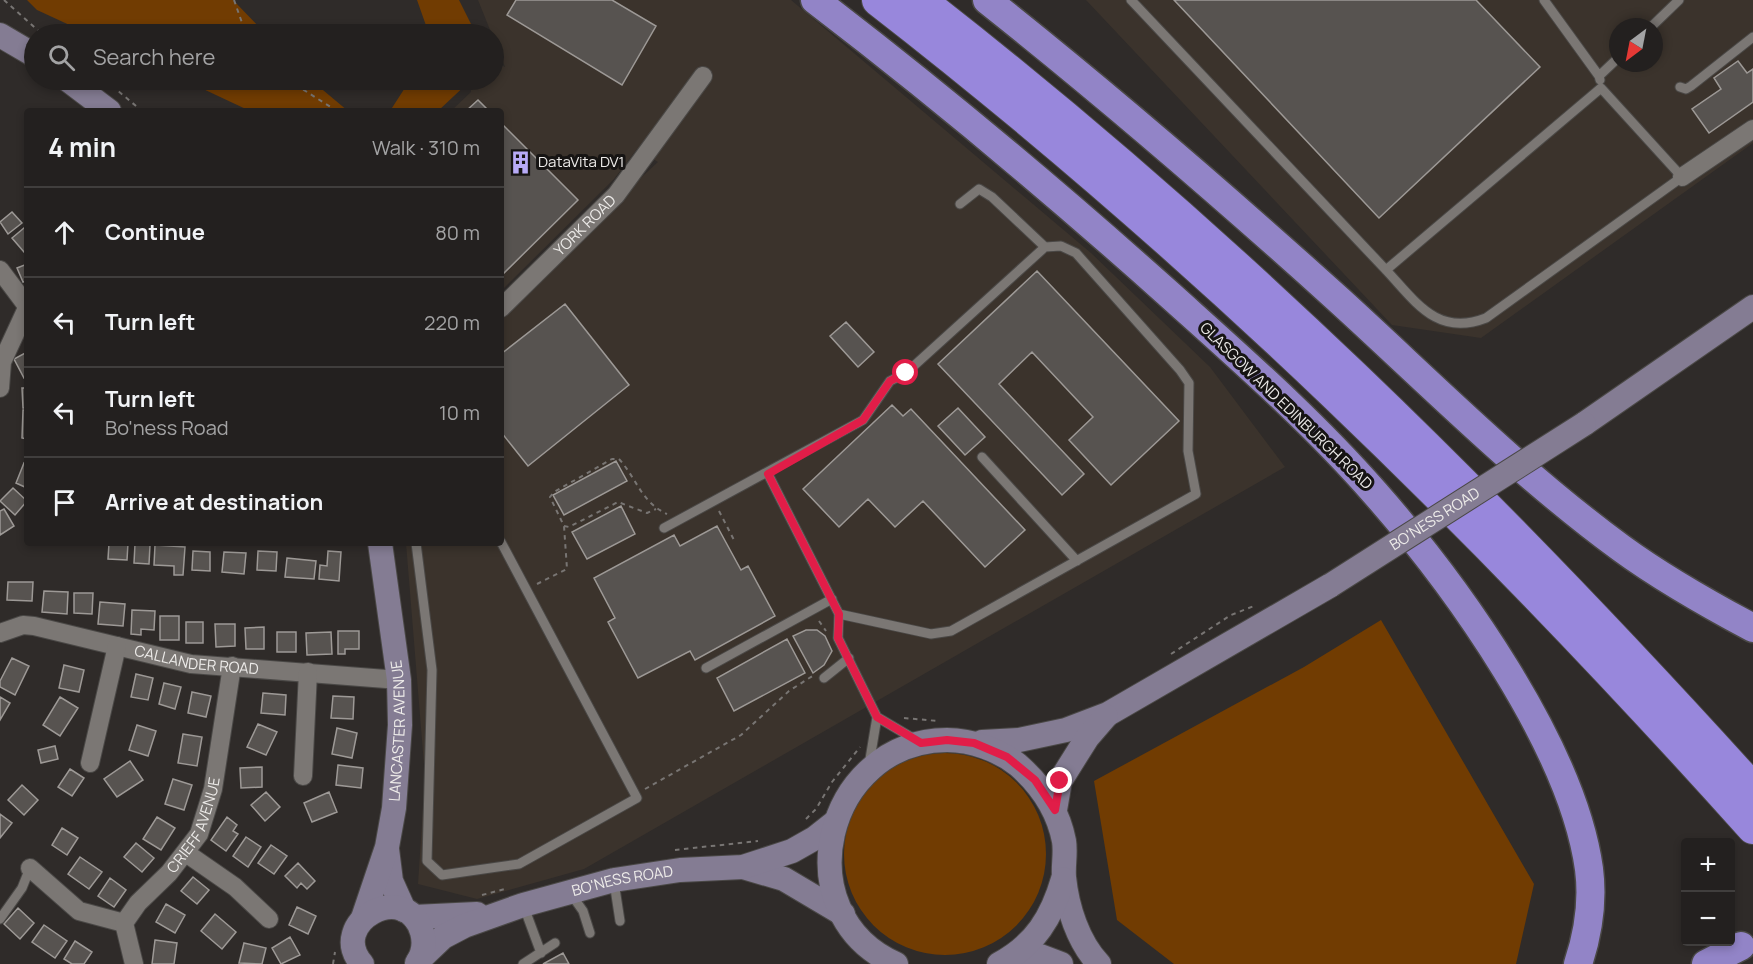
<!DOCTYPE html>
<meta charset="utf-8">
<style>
:root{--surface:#23201f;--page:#2f2d2c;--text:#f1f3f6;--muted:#a3a3a4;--line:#403e3d}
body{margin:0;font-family:Manrope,sans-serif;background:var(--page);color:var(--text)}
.controls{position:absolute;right:18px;bottom:18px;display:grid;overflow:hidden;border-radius:6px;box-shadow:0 3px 9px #0003}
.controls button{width:54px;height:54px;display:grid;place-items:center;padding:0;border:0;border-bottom:2px solid var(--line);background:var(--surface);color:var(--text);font:30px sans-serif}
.compass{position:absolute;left:1609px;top:18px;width:54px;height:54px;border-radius:50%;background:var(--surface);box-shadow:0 3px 9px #0003;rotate:212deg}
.stop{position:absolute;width:18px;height:18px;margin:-14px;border:4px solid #e11d48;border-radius:50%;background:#fff}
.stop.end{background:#e11d48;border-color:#fff;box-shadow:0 2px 6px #0008}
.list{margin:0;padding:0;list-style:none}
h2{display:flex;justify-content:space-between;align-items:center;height:78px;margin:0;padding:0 24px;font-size:26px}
h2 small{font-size:20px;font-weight:400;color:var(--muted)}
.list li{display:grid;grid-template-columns:39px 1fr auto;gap:18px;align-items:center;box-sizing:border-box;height:90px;padding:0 24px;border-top:2px solid var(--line)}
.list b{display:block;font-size:22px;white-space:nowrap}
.list p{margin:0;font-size:20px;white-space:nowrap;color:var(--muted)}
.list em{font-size:20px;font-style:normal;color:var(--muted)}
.icon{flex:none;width:33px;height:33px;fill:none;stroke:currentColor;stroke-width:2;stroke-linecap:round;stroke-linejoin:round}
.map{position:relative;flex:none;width:1753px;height:964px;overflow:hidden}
.search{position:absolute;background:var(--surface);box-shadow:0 3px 9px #0003;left:24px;top:24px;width:480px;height:66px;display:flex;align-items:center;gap:15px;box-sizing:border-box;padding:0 21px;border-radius:33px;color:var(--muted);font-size:22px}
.panel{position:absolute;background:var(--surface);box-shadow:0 3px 9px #0003;left:24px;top:108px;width:480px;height:438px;border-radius:6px}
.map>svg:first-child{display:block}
</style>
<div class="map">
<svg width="1753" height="964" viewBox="0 0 1753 964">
<rect width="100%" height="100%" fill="#2f2b29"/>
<path fill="#3b332c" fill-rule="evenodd" d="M478,0H791L1091,253L1210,367L1285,467L584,869L477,899L418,884L425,777L406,543H501V307L658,162L637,149L614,179L501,291V111H451L471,92V80H494V61L505,67Z
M1086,0H1753V143L1481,338L1392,325ZM1618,27H1654V63H1618Z"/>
<path fill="#713c02" d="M27,0H233L266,34H89L37,10Z
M417,0H459L476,34H429Z
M184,80H311L348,111H250Z
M410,80H471L438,111H390Z
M1381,620L1534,884L1516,964H1174L1117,920L1094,781L1304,667Z
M844 854a101 101 0 1 1 202 0a101 101 0 1 1-202 0Z"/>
<path fill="#575350" stroke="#9d9996" stroke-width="1.5" d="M516,0H612L656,26L622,85L507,15Z
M1174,0H1476L1540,67L1379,218Z
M1738,61L1747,73L1753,69V102L1709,133L1692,109L1721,89L1714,78Z
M478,100L489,111H466Z
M501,123L578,200L501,276Z
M12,212L22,223L8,234L0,222Z
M24,228L27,231V250L24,252L12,238Z
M27,264V281L23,282L17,268Z
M1037,271L1179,421L1111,485L1069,440L1093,417L1032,352L999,384L1084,474L1062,495L938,364Z
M565,304L629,385L528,466L501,432V354Z
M846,322L874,352L858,367L830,336Z
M27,352V377L24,378L14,359Z
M22,388H27V408H23Z
M892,405L903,416L911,409L1025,530L985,567L923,501L895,527L868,499L839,527L803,489Z
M958,408L985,437L965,455L938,426Z
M23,410H27V439L22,438Z
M616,461L627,481L564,515L553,495Z
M24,463L27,465V488L16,483Z
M13,488L27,501L15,515L0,501Z
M621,506L635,534L587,559L572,532Z
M4,509L14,526L0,535V511Z
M717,526L741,570L748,566L775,616L695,660L690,651L638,678L608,622L615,618L594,578L674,535L680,546Z
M109,543H128L127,560L108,559Z
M135,544L150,545L149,564L134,563Z
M155,545L185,547L183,575H174V566L154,565Z
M193,551L210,552V571L192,570Z
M258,551L277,552L276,571L257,570Z
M328,551L341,552L339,581L319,579L320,565L327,566Z
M224,552L246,553L244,574L222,572Z
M287,558L316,561L314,579L285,577Z
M8,582H33L32,601L7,600Z
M44,591L68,592L67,614L42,612Z
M74,593H93L92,614L74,613Z
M100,602L125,604L123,626L98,624Z
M132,610L155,611L154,630L141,629V635L131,634Z
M160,616H179V640H160Z
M186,622H203V643H186Z
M215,624H235V646L216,647Z
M264,627V649H246L245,628Z
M806,630H817L825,636L832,651L824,665L813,673L793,636Z
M338,631H359V649H345V654H338Z
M277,632H296V652H277Z
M331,632L332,654L307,655L306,633Z
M787,639L805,673L734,711L717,678Z
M12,658L29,666L15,695L0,687V681Z
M64,665L84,670L79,692L59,688Z
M136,674L153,678L148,700L131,697Z
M164,683L181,687L175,709L159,704Z
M192,692L211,696L206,717L188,713Z
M263,693L286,695L285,715L261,713Z
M333,696L354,697L353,719L331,718Z
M0,697L10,703L0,720Z
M60,697L78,708L60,736L43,725Z
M258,724L277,732L266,755L247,747Z
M137,725L156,731L148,756L129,750Z
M337,728L357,733L352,758L332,754Z
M183,734L202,737L197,766L178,763Z
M55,746L58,759L41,763L38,750Z
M130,761L143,780L117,797L104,779Z
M338,765L363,768L361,788L336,785Z
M262,767V787L241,788L240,768Z
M70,769L84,778L72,796L58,787Z
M173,779L192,785L184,810L165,804Z
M22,785L38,800L24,815L8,800Z
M266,792L280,807L265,821L251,805Z
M329,792L337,812L312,822L304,803Z
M0,814L12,823L0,838Z
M157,817L175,828L161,850L143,839Z
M227,817L237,825L233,831L238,834L226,851L211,840Z
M62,828L78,838L67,855L52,845Z
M246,837L261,847L248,867L233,856Z
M136,843L154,858L142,872L124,857Z
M271,845L287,856L274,874L258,863Z
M80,857L102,872L89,889L68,874Z
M298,863L315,881L307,889L301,883L297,888L285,876Z
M193,877L209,890L197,904L181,891Z
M110,878L126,890L114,907L98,896Z
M166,904L185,915L175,933L156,922Z
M297,907L316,916L308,934L289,925Z
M18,908L34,923L20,939L4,924Z
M215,914L236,932L222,949L201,931Z
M44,925L67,941L55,958L32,942Z
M290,937L300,955L281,964L272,948Z
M155,940L177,943L174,964H152Z
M75,941L92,952L84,964H72L64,959Z
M244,943L266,948L262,964L239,963Z
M563,953L569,964H543Z"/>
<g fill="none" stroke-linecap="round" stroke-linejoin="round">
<defs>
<path id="service" d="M1131,0L1386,270C1416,302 1437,337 1486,318L1682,177L1601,88L1386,270
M1544,0L1599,76
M1651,27L1679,0
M1600,80L1599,76L1618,58
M1680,87L1686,89L1691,86L1753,37
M960,204L979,189L992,197L1045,247
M982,457L1077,561
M768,474L839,614L838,638L877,717L869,765
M664,528L863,420L890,381L906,373L1045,247L1061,246L1076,253L1180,370L1189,383L1188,451L1196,494L951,631L931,634L839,614
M416,543L432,670L427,861L442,875L519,864L637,798L501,542
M706,668L832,599
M824,678L849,658
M877,717L916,740
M614,882L620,921
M571,894L583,911L590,933
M524,907L541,953
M0,919L22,888L30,868
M523,964L555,943"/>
<g id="minor">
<path d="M1682,177L1753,129"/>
<path d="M0,270L27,306"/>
<path id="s1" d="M501,308L616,195L703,76"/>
<path d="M0,388L2,362L27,308"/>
<path id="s2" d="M0,633L23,625L34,626L191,664L399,680"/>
<path d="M90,763L117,646"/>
<path d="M303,776L308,672"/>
<path d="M186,853L235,887L269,919"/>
<path d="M30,868L79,911L124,923"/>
<path id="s3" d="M134,964L124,923L138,903L169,873L199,834L213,789L232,666"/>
</g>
<g id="secondary">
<path d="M0,35L34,55"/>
<path d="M68,80L109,111"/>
<path d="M1584,424L1753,307"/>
<path d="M982,742L1019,740L1066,730L1108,714L1331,585"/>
<path d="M1055,810L1060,781L1087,738L1106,716"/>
<path d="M387,849L391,881L404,910"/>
<path d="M743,867L784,879L843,914"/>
<path d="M414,917L477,914"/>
<path id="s4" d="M363,918L387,847L394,808L400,725L399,680L380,543"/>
<path d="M1015,956H1040L1061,964"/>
<path id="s5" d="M419,960L443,937L464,926L523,905L614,880L680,870L743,867L792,851L815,838L834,823"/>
<path d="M362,964C326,923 406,878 422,932C425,943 424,953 417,963"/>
<path d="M896,964C783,914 824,741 947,740C972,740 999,750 1018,765C1042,786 1058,810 1064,841C1066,853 1063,865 1064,877C1067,907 1078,942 1099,964"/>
<path d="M999,964C1035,945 1052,917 1063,879"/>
</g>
<path id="trunk" d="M815,0C938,94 1056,193 1171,296C1241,359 1313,422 1375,493C1456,585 1572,746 1589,869C1593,900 1588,934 1578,964
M987,0C1108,96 1225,197 1340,301C1432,385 1520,474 1621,548C1662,578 1708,604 1753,628
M1706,964L1741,946"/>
<path id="motorway" d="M878,0C1198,248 1483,527 1753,828
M920,0C1223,235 1496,505 1753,789"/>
</defs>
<use href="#service" stroke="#4a4846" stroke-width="11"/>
<use href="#minor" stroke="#4a4846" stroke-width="20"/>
<use href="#secondary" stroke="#4a4846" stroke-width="26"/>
<use href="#trunk" stroke="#4a4846" stroke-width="31"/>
<use href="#motorway" stroke="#4a4846" stroke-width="34"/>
<path stroke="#787573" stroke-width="2" stroke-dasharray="4.5 4.5" stroke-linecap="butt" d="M4,0L42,34
M234,0L246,34
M105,80L142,111
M288,80L337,111
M719,511L734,540
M564,526L569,527L618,502L647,513L656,509
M537,584L567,569L564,526L550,497L554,492L612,459H619C637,479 641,502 667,514
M819,621L826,631
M1171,654L1231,615L1254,606
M904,718L938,721
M645,789L741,735L789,691L814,675
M806,819L816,809L832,782L860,747
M675,850L758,841
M482,895L505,889
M333,964L335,952"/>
<use href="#service" stroke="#7b7774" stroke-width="9"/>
<use href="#minor" stroke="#7b7774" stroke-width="18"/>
<use href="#secondary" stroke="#847c93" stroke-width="24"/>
<use href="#trunk" stroke="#9284c7" stroke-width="28"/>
<use href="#motorway" stroke="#9887dc" stroke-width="32"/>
<defs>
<g id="secondary-bridge">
<path id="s6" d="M1331,585L1584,424"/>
</g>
</defs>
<use href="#secondary-bridge" stroke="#4a4846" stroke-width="26" stroke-linecap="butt"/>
<use href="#secondary-bridge" stroke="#847c93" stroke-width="24"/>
</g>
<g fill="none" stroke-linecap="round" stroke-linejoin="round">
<path stroke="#e11d48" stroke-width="8" d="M906,373L890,381L863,420L768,474L839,614L838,638L877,717L921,743L947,740L974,743L1007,757L1035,780L1055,810L1060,781"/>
</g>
<defs>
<symbol id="building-bare" viewBox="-9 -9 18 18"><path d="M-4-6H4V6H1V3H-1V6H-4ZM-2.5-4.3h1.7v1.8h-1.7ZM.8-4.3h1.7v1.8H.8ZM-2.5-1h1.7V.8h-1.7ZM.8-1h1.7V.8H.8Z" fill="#b8abf7" stroke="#161413" stroke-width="2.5" paint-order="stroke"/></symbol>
</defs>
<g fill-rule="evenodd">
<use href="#building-bare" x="504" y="146" width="33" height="33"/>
</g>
<g text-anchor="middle" stroke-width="6" stroke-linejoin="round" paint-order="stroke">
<g font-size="15" fill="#edebe9" stroke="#161413" text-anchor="start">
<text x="538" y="167">DataVita DV1</text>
</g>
<g font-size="15" fill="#edebe9" stroke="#161413">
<text dy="5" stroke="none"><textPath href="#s1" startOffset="118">YORK ROAD</textPath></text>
<text transform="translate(1286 406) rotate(44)" y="5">GLASGOW AND EDINBURGH ROAD</text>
<text dy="5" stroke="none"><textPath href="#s6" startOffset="123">BO'NESS ROAD</textPath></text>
<text dy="5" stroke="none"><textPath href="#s2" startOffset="202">CALLANDER ROAD</textPath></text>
<text dy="5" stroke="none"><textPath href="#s4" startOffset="192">LANCASTER AVENUE</textPath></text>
<text dy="5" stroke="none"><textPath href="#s3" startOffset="165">CRIEFF AVENUE</textPath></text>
<text dy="5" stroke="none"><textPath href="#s5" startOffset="222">BO'NESS ROAD</textPath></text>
</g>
</g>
</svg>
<div class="controls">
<button>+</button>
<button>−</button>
</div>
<svg class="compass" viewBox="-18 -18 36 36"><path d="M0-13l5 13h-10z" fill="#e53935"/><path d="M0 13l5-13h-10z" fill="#a3a3a4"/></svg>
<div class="stop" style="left:906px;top:373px"></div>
<div class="stop end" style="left:1060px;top:781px"></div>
<div class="search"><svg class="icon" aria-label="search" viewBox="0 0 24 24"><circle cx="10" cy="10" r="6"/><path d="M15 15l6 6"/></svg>Search here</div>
<section class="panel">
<h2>4 min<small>Walk · 310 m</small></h2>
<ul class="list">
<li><svg class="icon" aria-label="ahead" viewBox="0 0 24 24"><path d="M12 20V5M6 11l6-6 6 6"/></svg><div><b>Continue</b></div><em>80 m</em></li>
<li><svg class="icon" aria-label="left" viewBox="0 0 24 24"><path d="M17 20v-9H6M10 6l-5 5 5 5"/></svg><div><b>Turn left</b></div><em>220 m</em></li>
<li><svg class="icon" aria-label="left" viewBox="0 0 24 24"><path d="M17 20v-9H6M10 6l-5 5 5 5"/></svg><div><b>Turn left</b><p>Bo'ness Road</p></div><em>10 m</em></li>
<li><svg class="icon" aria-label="arrive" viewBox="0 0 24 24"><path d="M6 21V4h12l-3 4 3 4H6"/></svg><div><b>Arrive at destination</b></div></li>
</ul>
</section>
</div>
